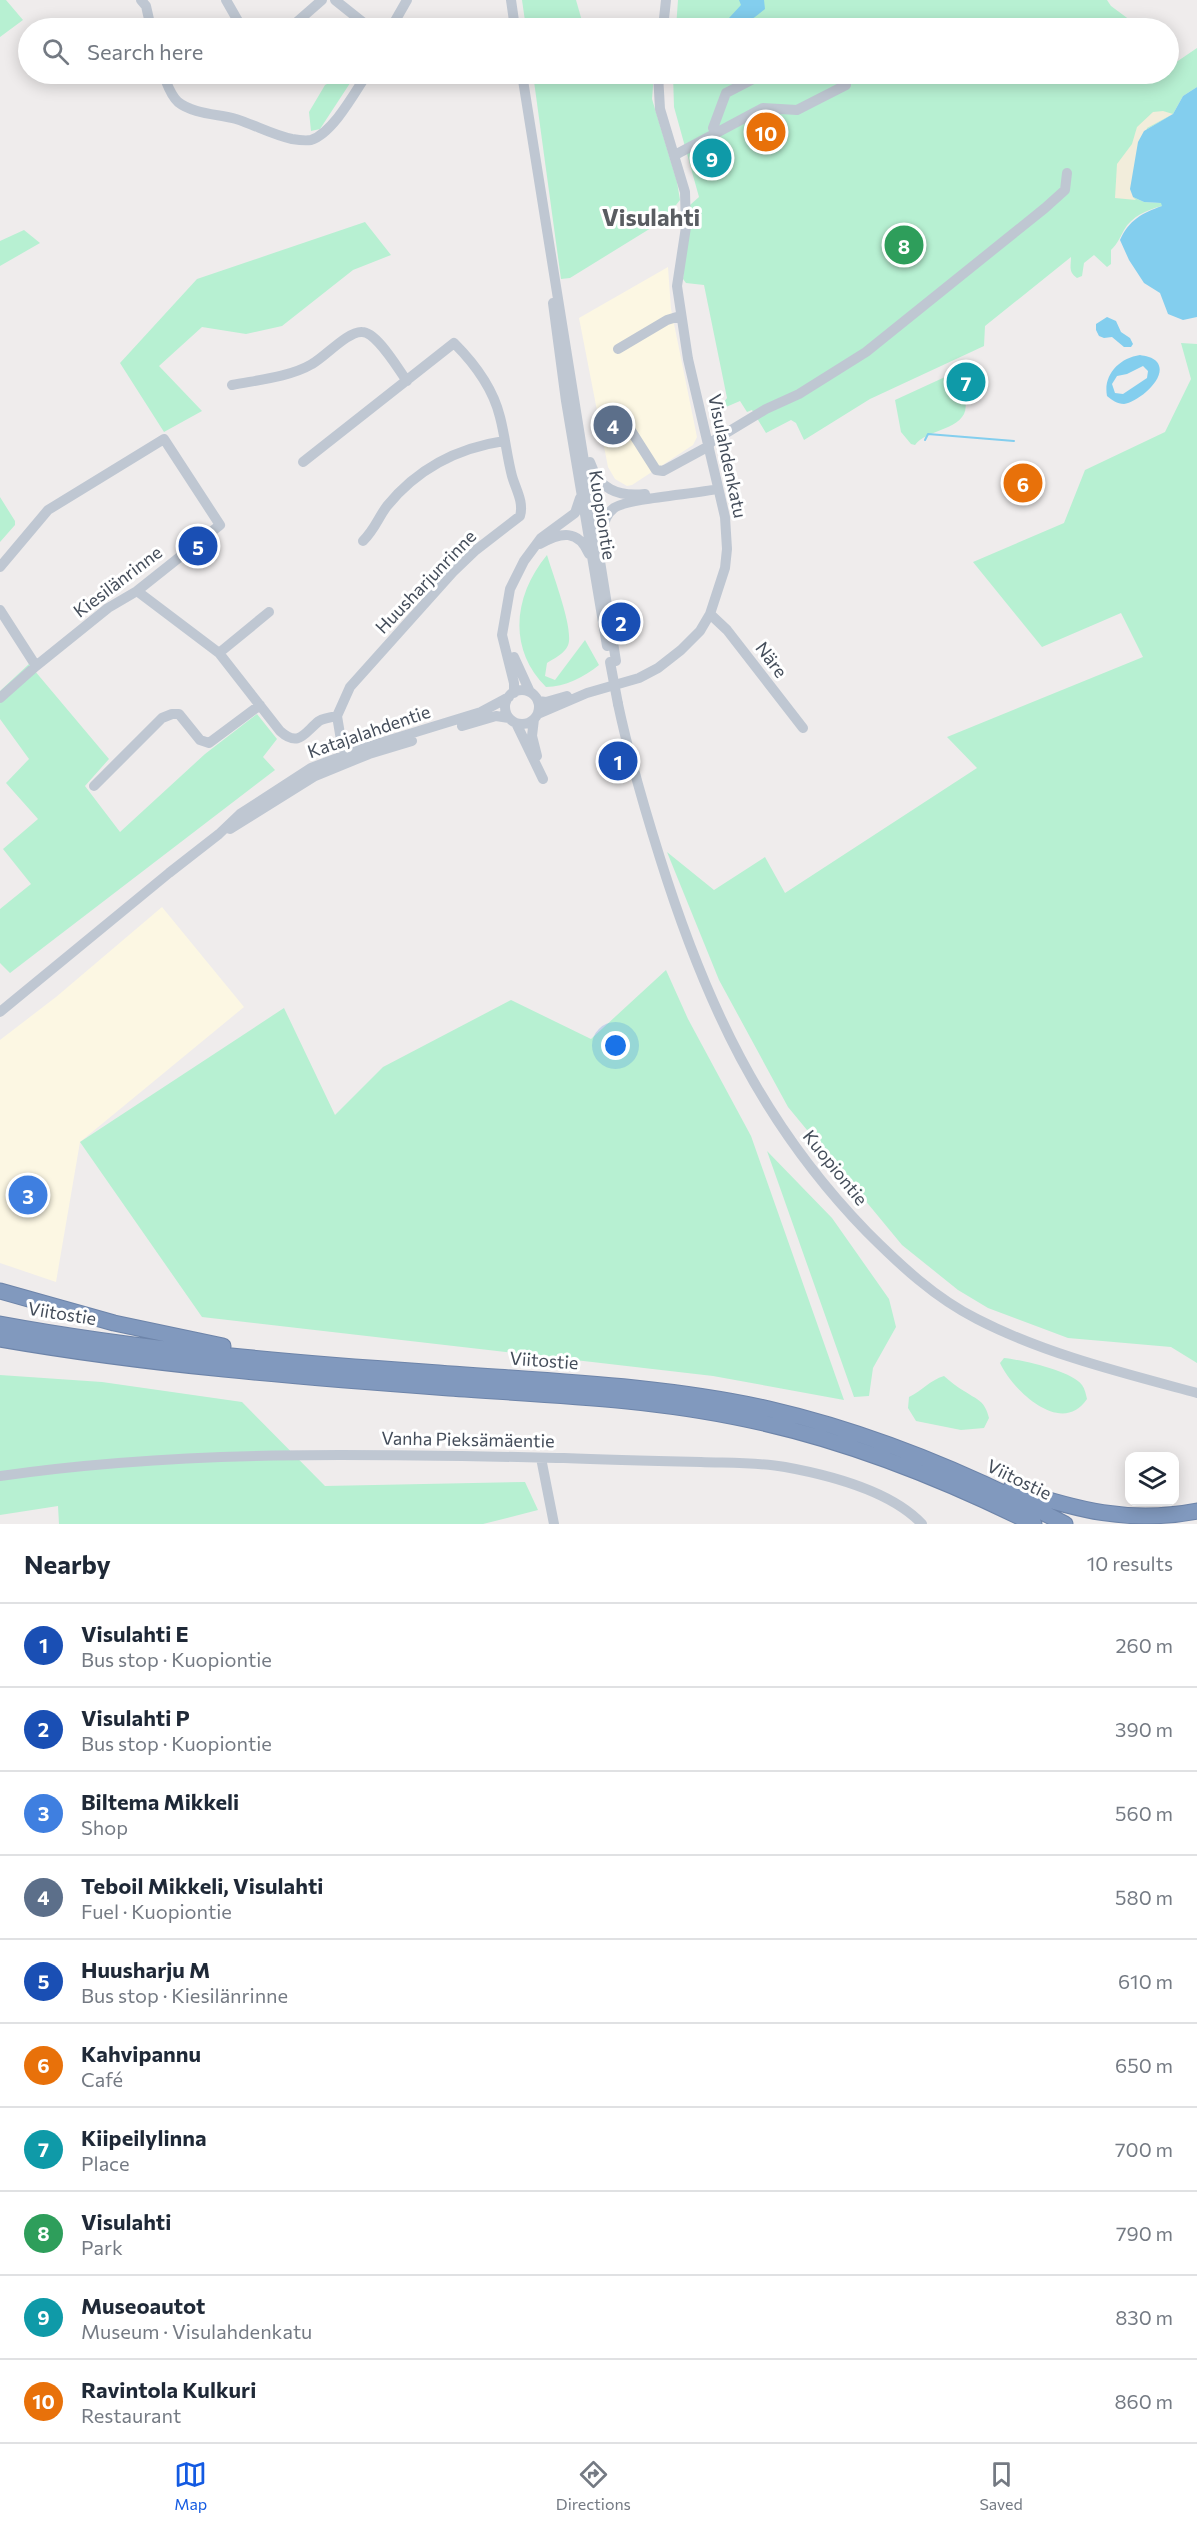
<!DOCTYPE html>
<meta charset="utf-8">
<style>
:root{--surface:#fff;--page:#f2f2f3;--text:#1f2937;--muted:#747a83;--line:#e0e1e3;--accent:#135ae2}
body{margin:0;font-family:Commissioner,sans-serif;background:var(--page);color:var(--text)}
.controls{position:absolute;right:18px;bottom:18px;display:grid;overflow:hidden;border-radius:12px;box-shadow:0 3px 15px #0003}
.controls button{width:54px;height:54px;display:grid;place-items:center;padding:0;border:0;border-bottom:2px solid var(--line);background:var(--surface);color:var(--text);font:30px sans-serif}
.you{position:absolute;left:616px;top:1046px;width:21px;height:21px;margin:-15px;border:4px solid #fff;border-radius:50%;background:#1a73e8;box-shadow:0 0 0 9px #1a73e833}
.badge{display:grid;place-items:center;width:39px;height:39px;border-radius:50%;background:var(--accent);color:#fff;font-size:20px;font-weight:700}
.pin{position:absolute;translate:-50% -50%;border:3px solid #fff;box-shadow:0 2px 6px #0006}
.list{margin:0;padding:0;list-style:none}
h2{display:flex;justify-content:space-between;align-items:center;height:78px;margin:0;padding:0 24px;font-size:26px}
h2 small{font-size:20px;font-weight:400;color:var(--muted)}
.list li{display:grid;grid-template-columns:39px 1fr auto;gap:18px;align-items:center;box-sizing:border-box;height:84px;padding:0 24px;border-top:2px solid var(--line)}
.list b{display:block;font-size:22px;white-space:nowrap}
.list p{margin:0;font-size:20px;white-space:nowrap;color:var(--muted)}
.list em{font-size:20px;font-style:normal;color:var(--muted)}
.icon{flex:none;width:33px;height:33px;fill:none;stroke:currentColor;stroke-width:2;stroke-linecap:round;stroke-linejoin:round}
.map{position:relative;flex:none;width:1197px;height:1524px;overflow:hidden}
.search{position:absolute;background:var(--surface);box-shadow:0 3px 15px #0003;left:18px;right:18px;top:18px;height:66px;display:flex;align-items:center;gap:15px;box-sizing:border-box;padding:0 21px;border-radius:33px;color:var(--muted);font-size:22px}
.sheet{height:918px;background:var(--surface)}
nav{display:flex;justify-content:space-around;align-items:center;box-sizing:border-box;height:84px;border-top:2px solid var(--line);background:var(--surface);font-size:16px;color:var(--muted)}
nav a{display:grid;justify-items:center;gap:3px}
nav .on{color:var(--accent)}
.map>svg:first-child{display:block}
</style>
<div class="map">
<svg width="1197" height="1524" viewBox="0 0 1197 1524">
<rect width="100%" height="100%" fill="#efecec"/>
<path fill="#fcf7e3" d="M668,267L671,309L697,437L693,445L632,485L627,486L615,479L608,467L579,318Z
M162,907L244,1007L80,1142L56,1282L0,1263V1040L56,997Z"/>
<path fill="#b7f0d2" d="M0,0H6L23,20L0,37Z
M522,0H576L584,28H526Z
M678,0H1107L1111,6L1138,26V28H676Z
M1197,48V87L1183,96L1173,114L1144,131L1138,142L1130,189L1133,197L1144,202L1162,203V206C1147,210 1132,216 1124,230C1119,239 1118,243 1111,250V264L1107,267L1094,255L1084,263L1082,276L1077,278C1068,272 1071,266 1071,257L985,326L984,346L870,399L804,440L796,423L791,420L766,433L752,410L747,412L740,401L726,407L724,402L727,398L704,285L686,283L683,279L690,205L699,197L674,107L673,74H1168L1169,67Z
M347,74H356L320,129L311,131L309,112L325,85Z
M533,74H654L652,99L677,182L680,200L664,220L570,278L561,279Z
M365,222L391,255L353,270L282,326L246,334L202,327L159,366L202,411L164,432L120,363L197,279Z
M24,230L40,243L0,266V241Z
M1181,343L1197,344V1363L1171,1347L1068,1338L988,1308L958,1290L902,1245L788,1107L719,980L667,852L714,890L765,857L785,893L977,768L947,737L1143,657L1121,613L1042,647L973,562L1064,523L1085,470L1165,432L1191,379Z
M945,377H948L959,396L965,400C972,430 927,428 915,445L911,444L901,432L895,400Z
M0,497L15,521V525L0,542Z
M547,555C553,575 571,622 569,641C568,652 555,658 547,663L545,676L555,680L585,640L599,665C584,677 565,687 546,687C507,648 514,595 547,555Z
M29,664L109,759L85,786L120,832L205,754L257,714L277,739L263,757L275,770L10,973L0,963V909L31,884L3,849L38,819L6,783L29,759L0,719V691Z
M666,970L688,1019L751,1136L844,1400L713,1376L202,1317L80,1142L284,1008L335,1115L383,1067L511,1000L591,1039Z
M767,1151L832,1218L889,1299L896,1327L873,1368L869,1396L854,1397Z
M1004,1358C1022,1360 1072,1371 1082,1385C1085,1389 1086,1395 1087,1399C1062,1437 1013,1391 1000,1363Z
M0,1375L102,1382L242,1402L325,1486L525,1482L538,1510L483,1524H59L58,1506L0,1515Z
M944,1376C950,1381 957,1387 964,1391C978,1400 985,1401 989,1418L984,1428L961,1430L916,1421L908,1408L909,1397C922,1391 930,1380 944,1376Z"/>
<path fill="#f2eddb" d="M1163,111L1173,114L1147,128L1133,197L1136,200L1115,198L1117,164L1132,144L1137,127L1153,112Z"/>
<path fill="#83ceee" fill-rule="evenodd" d="M739,0H764L765,9C742,28 737,29 708,28L729,18L741,5Z
M1197,87V317L1183,320L1168,314L1160,293L1144,283L1129,260L1120,240C1129,220 1142,213 1162,206L1161,203L1144,202L1133,197L1130,189L1138,142L1144,131L1173,114L1183,96Z
M1107,317L1116,321L1121,332L1130,338L1133,344L1131,347H1124L1112,337L1104,338L1099,336L1096,330V324Z
M1140,355C1145,356 1153,357 1157,362C1169,377 1138,402 1124,404C1117,404 1112,400 1107,396C1103,375 1119,358 1140,355ZM1143,366L1148,371L1147,378L1123,394L1115,393L1112,384L1117,376L1127,374Z"/>
<g fill="none" stroke-linecap="round" stroke-linejoin="round">
<path stroke="#83ceee" stroke-width="2" d="M925,440L928,434L1014,441"/>
<defs>
<path id="highway" d="M0,1291L114,1323L223,1346
M0,1324C140,1350 283,1362 425,1372C540,1381 656,1384 769,1409C873,1433 971,1474 1065,1524
M0,1339C149,1365 299,1377 449,1388C548,1395 648,1398 745,1419C847,1440 942,1478 1034,1524
M1011,1488C1076,1510 1129,1524 1197,1511"/>
</defs>
<use href="#highway" stroke="#6d84a9" stroke-width="17"/>
<path stroke="#bfc7d2" stroke-width="10" d="M141,0L146,6L151,28
M226,0L242,28
M335,0L370,28
M511,0L515,28
M290,28L322,0
M391,28L407,0
M663,28L666,0
M163,74C167,83 170,95 178,102C193,114 218,114 236,119C255,125 273,135 292,139C298,140 305,141 311,140C333,133 355,92 367,74
M522,74L616,661
M715,133L713,128L726,93L763,74
M675,155L763,108L797,110L846,85L840,74
M553,303L566,401L607,646
M618,349L667,320L680,316
M232,385C257,380 290,377 312,364C325,357 348,331 362,332C377,332 398,369 407,381
M621,415L656,470L663,471L709,446
M708,444L766,409L799,394L866,352L1045,208L1065,190L1067,173
M303,462L454,343C475,364 493,388 500,417C505,436 507,457 512,476C516,490 524,502 520,516L476,550L453,572L350,687L337,716L342,746L349,762
M590,462C599,489 617,497 645,494
M604,538C602,526 604,516 614,508C629,498 696,494 717,489
M363,541C375,529 378,518 387,506C418,468 457,448 504,441
M540,544C561,532 578,529 589,554
M0,567L48,510L164,439L220,525L137,591L108,608L36,666L0,698
M137,591L219,653L280,731C299,748 304,733 319,721C324,718 331,717 337,716
M0,610L36,666
M710,614L727,630L803,728
M219,653L269,612
M514,657L530,692
M505 707a17 17 0 1 1 34 0a17 17 0 1 1-34 0Z
M514,693V683L502,635L510,589L524,561L541,538L575,513L580,498
M538,701L546,702L567,696
M618,704C629,756 644,807 660,858C705,1002 761,1123 867,1232C900,1265 935,1298 977,1319C1045,1354 1123,1373 1197,1393
M538,714L587,693L639,678L658,668L681,650L700,631L710,614L725,568L727,549L725,517L688,359L677,286L686,227L685,192L660,109L658,74
M534,719L532,736L537,756
M516,723L543,779
M462,726L496,716L509,718
M94,786L162,718L172,714H179L200,740L209,743L260,705
M230,829L315,776L369,754L412,741
M0,1012L169,873L219,834L240,814L311,768L367,747L481,712L509,697
M541,1458L554,1524
M0,1476C187,1449 376,1454 564,1458C610,1460 655,1461 701,1462C729,1463 757,1462 785,1467C829,1475 891,1491 922,1524"/>
<use href="#highway" stroke="#8199be" stroke-width="15"/>
<path stroke="#bfc7d2" stroke-width="10" d="M610,662L618,704"/>
</g>
<g text-anchor="middle" stroke-width="6" stroke-linejoin="round" paint-order="stroke">
<g font-size="18" fill="#444d5a" stroke="#fff">
<text transform="translate(727 456) rotate(78)" y="6">Visulahdenkatu</text>
<text transform="translate(602 515) rotate(81)" y="6">Kuopiontie</text>
<text transform="translate(118 582) rotate(-37)" y="6">Kiesilänrinne</text>
<text transform="translate(426 582) rotate(-46)" y="6">Huusharjunrinne</text>
<text transform="translate(771 660) rotate(53)" y="6">Näre</text>
<text transform="translate(369 732) rotate(-19)" y="6">Katajalahdentie</text>
<text transform="translate(835 1168) rotate(51)" y="6">Kuopiontie</text>
<text transform="translate(62 1314) rotate(9)" y="6">Viitostie</text>
<text transform="translate(544 1361) rotate(4)" y="6">Viitostie</text>
<text transform="translate(468 1440) rotate(1)" y="6">Vanha Pieksämäentie</text>
<text transform="translate(1019 1480) rotate(26)" y="6">Viitostie</text>
</g>
<g font-size="24" font-weight="bold" fill="#595c61" stroke="#fff">
<text x="651" y="226">Visulahti</text>
</g>
</g>
</svg>
<div class="controls">
<button><svg class="icon" aria-label="layers" viewBox="0 0 24 24"><path d="M12 4l9 5-9 5-9-5zM3 14l9 5 9-5"/></svg></button>
</div>
<div class="you"></div>
<div class="pin badge" style="left:618px;top:761px;background:#1a4fb4">1</div>
<div class="pin badge" style="left:621px;top:622px;background:#1a4fb4">2</div>
<div class="pin badge" style="left:28px;top:1195px;background:#3f7fe0">3</div>
<div class="pin badge" style="left:613px;top:425px;background:#5c6f8a">4</div>
<div class="pin badge" style="left:198px;top:546px;background:#1a4fb4">5</div>
<div class="pin badge" style="left:1023px;top:483px;background:#e8710a">6</div>
<div class="pin badge" style="left:966px;top:382px;background:#0f9aa8">7</div>
<div class="pin badge" style="left:904px;top:245px;background:#2e9e5b">8</div>
<div class="pin badge" style="left:712px;top:158px;background:#0f9aa8">9</div>
<div class="pin badge" style="left:766px;top:132px;background:#e8710a">10</div>
<div class="search"><svg class="icon" aria-label="search" viewBox="0 0 24 24"><circle cx="10" cy="10" r="6"/><path d="M15 15l6 6"/></svg>Search here</div>
</div>
<section class="sheet">
<h2>Nearby<small>10 results</small></h2>
<ul class="list">
<li><span class="badge" style="background:#1a4fb4">1</span><div><b>Visulahti E</b><p>Bus stop · Kuopiontie</p></div><em>260 m</em></li>
<li><span class="badge" style="background:#1a4fb4">2</span><div><b>Visulahti P</b><p>Bus stop · Kuopiontie</p></div><em>390 m</em></li>
<li><span class="badge" style="background:#3f7fe0">3</span><div><b>Biltema Mikkeli</b><p>Shop</p></div><em>560 m</em></li>
<li><span class="badge" style="background:#5c6f8a">4</span><div><b>Teboil Mikkeli, Visulahti</b><p>Fuel · Kuopiontie</p></div><em>580 m</em></li>
<li><span class="badge" style="background:#1a4fb4">5</span><div><b>Huusharju M</b><p>Bus stop · Kiesilänrinne</p></div><em>610 m</em></li>
<li><span class="badge" style="background:#e8710a">6</span><div><b>Kahvipannu</b><p>Café</p></div><em>650 m</em></li>
<li><span class="badge" style="background:#0f9aa8">7</span><div><b>Kiipeilylinna</b><p>Place</p></div><em>700 m</em></li>
<li><span class="badge" style="background:#2e9e5b">8</span><div><b>Visulahti</b><p>Park</p></div><em>790 m</em></li>
<li><span class="badge" style="background:#0f9aa8">9</span><div><b>Museoautot</b><p>Museum · Visulahdenkatu</p></div><em>830 m</em></li>
<li><span class="badge" style="background:#e8710a">10</span><div><b>Ravintola Kulkuri</b><p>Restaurant</p></div><em>860 m</em></li>
</ul>
</section>
<nav>
<a class="on"><svg class="icon" aria-label="map" viewBox="0 0 24 24"><path d="M3 6l6-2 6 2 6-2v14l-6 2-6-2-6 2zM9 4v14M15 6v14"/></svg>Map</a>
<a><svg class="icon" aria-label="directions" viewBox="0 0 24 24"><path d="M12 3l9 9-9 9-9-9zM9 14v-3h6M13 9l2 2-2 2"/></svg>Directions</a>
<a><svg class="icon" aria-label="saved" viewBox="0 0 24 24"><path d="M7 4h10v16l-5-4-5 4z"/></svg>Saved</a>
</nav>
